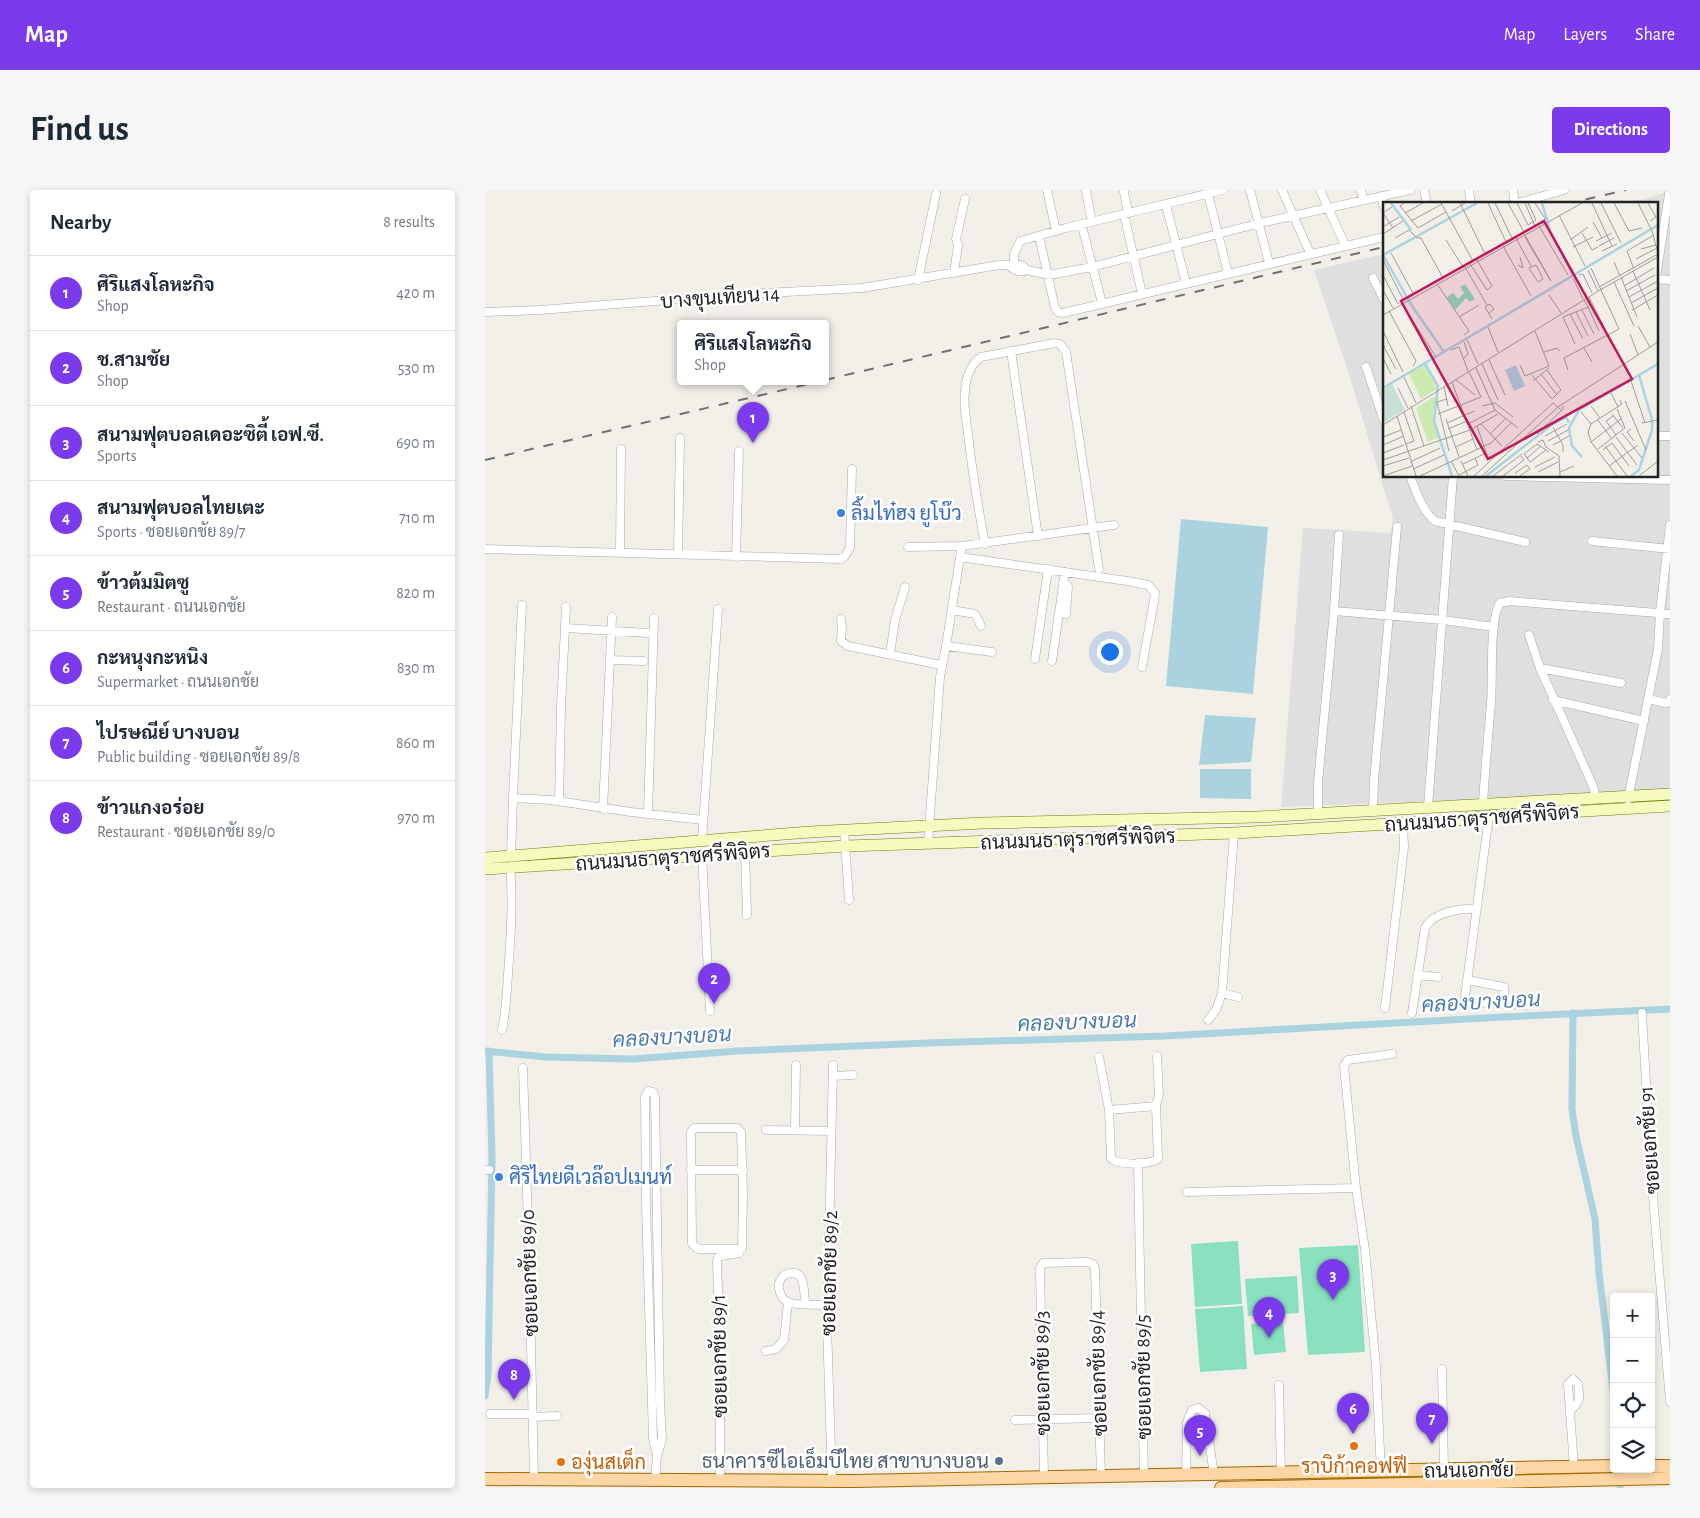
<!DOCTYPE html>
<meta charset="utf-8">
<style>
:root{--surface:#fff;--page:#f6f6f7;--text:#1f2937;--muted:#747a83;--line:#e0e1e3;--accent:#7c3aed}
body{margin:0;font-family:"Alegreya Sans",Sarabun,sans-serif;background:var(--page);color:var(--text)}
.controls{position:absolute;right:15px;bottom:15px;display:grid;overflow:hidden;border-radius:5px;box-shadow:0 2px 8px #0003}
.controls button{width:45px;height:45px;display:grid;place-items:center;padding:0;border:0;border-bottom:1px solid var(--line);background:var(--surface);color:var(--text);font:25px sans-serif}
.you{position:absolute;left:624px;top:461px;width:18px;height:18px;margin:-12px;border:4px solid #fff;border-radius:50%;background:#1a73e8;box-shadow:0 0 0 8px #1a73e833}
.badge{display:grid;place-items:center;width:32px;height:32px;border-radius:50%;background:var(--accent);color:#fff;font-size:16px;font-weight:700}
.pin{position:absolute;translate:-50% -41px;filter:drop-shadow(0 1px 2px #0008)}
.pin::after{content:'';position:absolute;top:26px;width:18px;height:15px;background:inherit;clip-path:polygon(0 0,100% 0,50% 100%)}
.popup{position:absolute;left:192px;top:130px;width:152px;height:65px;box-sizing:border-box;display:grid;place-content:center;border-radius:5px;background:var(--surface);filter:drop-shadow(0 1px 4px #0005);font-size:16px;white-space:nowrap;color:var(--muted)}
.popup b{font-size:19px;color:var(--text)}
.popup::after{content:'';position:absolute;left:50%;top:100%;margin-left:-10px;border:10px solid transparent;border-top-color:var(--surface)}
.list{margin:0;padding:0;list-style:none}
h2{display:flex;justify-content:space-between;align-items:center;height:65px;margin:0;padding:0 20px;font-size:21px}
h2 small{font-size:16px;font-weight:400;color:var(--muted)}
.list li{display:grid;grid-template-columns:32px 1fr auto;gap:15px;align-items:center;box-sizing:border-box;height:75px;padding:0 20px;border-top:1px solid var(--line)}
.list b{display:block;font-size:19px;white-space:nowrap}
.list p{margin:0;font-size:16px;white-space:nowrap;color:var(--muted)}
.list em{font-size:16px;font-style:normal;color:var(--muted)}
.icon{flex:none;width:28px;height:28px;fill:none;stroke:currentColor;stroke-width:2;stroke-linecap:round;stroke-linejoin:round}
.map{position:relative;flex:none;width:1185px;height:1298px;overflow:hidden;border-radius:5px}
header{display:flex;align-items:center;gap:30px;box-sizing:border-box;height:70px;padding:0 25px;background:var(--accent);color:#fff}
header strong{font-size:24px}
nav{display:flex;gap:28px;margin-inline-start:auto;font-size:18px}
.intro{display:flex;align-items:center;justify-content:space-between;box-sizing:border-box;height:120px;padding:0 30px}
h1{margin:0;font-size:35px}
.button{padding:12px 22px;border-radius:5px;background:var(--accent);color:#fff;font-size:18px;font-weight:700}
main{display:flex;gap:30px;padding:0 30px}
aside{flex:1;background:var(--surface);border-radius:5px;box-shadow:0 2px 8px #0003}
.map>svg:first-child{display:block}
</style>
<header>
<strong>Map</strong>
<nav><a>Map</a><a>Layers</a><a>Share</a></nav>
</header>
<div class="intro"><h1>Find us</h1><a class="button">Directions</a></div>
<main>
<aside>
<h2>Nearby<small>8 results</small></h2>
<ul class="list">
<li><span class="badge">1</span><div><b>ศิริแสงโลหะกิจ</b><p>Shop</p></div><em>420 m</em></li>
<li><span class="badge">2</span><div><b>ช.สามชัย</b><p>Shop</p></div><em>530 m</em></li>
<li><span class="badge">3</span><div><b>สนามฟุตบอลเดอะซิตี้ เอฟ.ซี.</b><p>Sports</p></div><em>690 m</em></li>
<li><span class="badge">4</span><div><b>สนามฟุตบอลไทยเตะ</b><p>Sports · ซอยเอกชัย 89/7</p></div><em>710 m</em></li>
<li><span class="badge">5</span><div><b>ข้าวต้มมิตซู</b><p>Restaurant · ถนนเอกชัย</p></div><em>820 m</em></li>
<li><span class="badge">6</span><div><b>กะหนุงกะหนิง</b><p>Supermarket · ถนนเอกชัย</p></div><em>830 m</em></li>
<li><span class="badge">7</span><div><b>ไปรษณีย์ บางบอน</b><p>Public building · ซอยเอกชัย 89/8</p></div><em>860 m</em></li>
<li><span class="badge">8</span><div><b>ข้าวแกงอร่อย</b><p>Restaurant · ซอยเอกชัย 89/0</p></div><em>970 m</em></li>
</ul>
</aside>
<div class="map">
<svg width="1185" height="1298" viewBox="0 0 1185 1298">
<rect width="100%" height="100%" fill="#f2efe9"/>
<path fill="#e0dfdf" d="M1185,1V602L796,617L818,338L905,343L908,329L863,181L829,80L899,64V286H1171V14H1127L1160,9Z"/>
<path fill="#88e0be" d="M753,1051L757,1114L710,1117L706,1054Z
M873,1055L880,1162L823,1165L814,1058Z
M812,1086L814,1123L763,1126L760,1089Z
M758,1116L762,1179L715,1182L710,1119Z
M798,1131L801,1162L769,1165L766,1134Z"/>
<path fill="#aad3df" d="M696,329L783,337L768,504L681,496Z
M720,525L771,528L766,572L714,575Z
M715,579H766V609L715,608Z"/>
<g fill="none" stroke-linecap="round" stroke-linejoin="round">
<path stroke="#aad3df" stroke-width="7" d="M1088,823L1087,919L1091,946L1110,1029L1114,1083L1129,1208
M0,861L61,867L148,869L253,861L442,853L680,846L1018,827L1185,819
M0,1206L3,1184L7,968L4,861
M1134,1279L1135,1298"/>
<defs>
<path id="street" d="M562,0L571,41
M765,0L784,73
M797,0L825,63
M835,0L860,55
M876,0L878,10
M939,0L942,14
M984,0L986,14
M1028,0L1030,14
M601,1L607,32
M639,2L643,23
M723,4L743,83
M896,6L899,17
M1030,14L1079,0
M681,15L701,93
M639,24L657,104
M597,36L617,113
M554,46L570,118L573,122L578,123L899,47
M529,73V64L535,51L581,38L738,0
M524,75C529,81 535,83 542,80
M469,83L473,55L471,49L480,9
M1171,87L1184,4
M888,88L899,110
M1171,89L1185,90
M433,90L451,4
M0,122L55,120L260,104L377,98L514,75H524L529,73L538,76L542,80L564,85L607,77L775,33L925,0
M526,161L553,346
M881,177L899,231
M1171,246H1185
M925,286C931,301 937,321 950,331L1040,352
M1021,286L1185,290
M1107,351L1185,359
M500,354C493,317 487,280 483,243C481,229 478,215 480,201C481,188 485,175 496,167L570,153L575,154L581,162L614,379
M423,357L477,356
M0,359L355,369L360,366L365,358L367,279
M135,363L136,259
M193,364L195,248
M251,367L254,261
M475,367L477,356L629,335
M578,393L583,396L581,424
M467,420L490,424L496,436
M849,421L958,430L1009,437
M356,429L357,438L356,451L363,456L456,475
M81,438L162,443
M1044,445L1055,478L1108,596L1111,608
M461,456L507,462
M405,464L410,430L420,397
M550,469L563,379
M125,470L159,471
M567,471L580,382
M1055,478L1136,493
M1164,509L1180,513L1184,512L1185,509
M1068,510L1159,531
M28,608L37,415
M1143,609L1173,459L1175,423L1185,335
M74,611L76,518L81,417
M998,613C1000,580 1003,547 1006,513C1008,490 1004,430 1015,413L1024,411L1185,424
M943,617L968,286
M118,619L127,427
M888,621L889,590L912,337
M833,623V593L849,421L854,345
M163,624L169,428
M1004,626L980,807L983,812L1041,815
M359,640L364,710
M217,650L233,419
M443,654L455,487L461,456L475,367L642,391L663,395L670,403L669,411L657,477
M260,662L262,725
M217,665L225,821
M26,666L28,608L66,610L146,622L218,630
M932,785L953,787
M982,790L1019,797V814
M737,803L753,807
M900,818L919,657L918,633
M927,823L940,738C948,722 976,718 991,719
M1157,823L1166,982L1185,1212
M723,830L731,820L737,803L749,643
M17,840C22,817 22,794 24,771C26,739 28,708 25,677
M614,867L624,920
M38,878L44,1065L49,1289
M348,886L368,885
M671,916L624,920L626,968L628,970C639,975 662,975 673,969L671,916L674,905L672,866
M209,938H252L256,942L258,1002L257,1059H214L209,1056L207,1053L206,942Z
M281,940L346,941
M310,940L311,875
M653,973L659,1287
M0,980H4
M206,980H258
M702,1002L871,998
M320,1114C319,1101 321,1075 299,1085C295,1089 293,1093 294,1099C295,1104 298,1110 303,1112C311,1116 333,1114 343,1115
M281,1161L291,1159L299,1150L303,1112
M957,1179L959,1280
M794,1195L796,1284
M1085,1221C1096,1211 1095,1208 1093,1194L1088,1189L1083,1194L1089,1277
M5,1224H48
M48,1227L72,1226
M530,1230L614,1228
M896,1282L891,1176L880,1060L871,998L859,876L863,870L907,864
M701,1286L702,1232L707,1220L713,1218L720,1223L729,1285
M559,1288L555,1078L558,1073L602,1072L608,1074L610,1079L616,1287
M170,1291L172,1266L177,1249L175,1213L170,907L168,902L163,901L160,907L161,1015L168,1248L172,1266
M235,1292V1159L232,1071L233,1067L236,1066L254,1063
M347,1292L342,1135L348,875"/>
<path id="secondary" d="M0,668L325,642L498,633L772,627L1185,604
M0,679L361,656L749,643L972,630L994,627L1185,616"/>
<path id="primary" d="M1166,1276H1185
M0,1289L369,1291L1129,1276
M736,1298L1185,1288"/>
</defs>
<use href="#street" stroke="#a9a9a9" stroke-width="9"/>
<use href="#secondary" stroke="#707d05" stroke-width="12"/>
<use href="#primary" stroke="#a06b00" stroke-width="14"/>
<use href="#street" stroke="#fff" stroke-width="8"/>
<use href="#secondary" stroke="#f7fabf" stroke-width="11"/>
<use href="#primary" stroke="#fcd6a4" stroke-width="12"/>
<path stroke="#707070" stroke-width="2" stroke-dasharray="10 10" stroke-linecap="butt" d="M1081,14L1141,0
M340,190L899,57
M0,270L332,192"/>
</g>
<g fill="#3f7fe0" stroke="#fff" stroke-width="2">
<circle cx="356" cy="323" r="5"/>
<circle cx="14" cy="987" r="5"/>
</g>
<g fill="#e8710a" stroke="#fff" stroke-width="2">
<circle cx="869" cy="1256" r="5"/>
<circle cx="76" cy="1272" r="5"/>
</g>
<circle fill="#5c6f8a" stroke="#fff" stroke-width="2" cx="514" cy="1271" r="5"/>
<g text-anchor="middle" stroke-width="5" stroke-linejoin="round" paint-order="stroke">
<g font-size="20" fill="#222" stroke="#fff">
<text transform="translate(235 107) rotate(-4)" y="7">บางขุนเทียน 14</text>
<text transform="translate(997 628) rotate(-4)" y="7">ถนนมนธาตุราชศรีพิจิตร</text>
<text transform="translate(593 649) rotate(-2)" y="7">ถนนมนธาตุราชศรีพิจิตร</text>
<text transform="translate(188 667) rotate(-4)" y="7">ถนนมนธาตุราชศรีพิจิตร</text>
<text transform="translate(1164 950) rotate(-94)" y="7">ซอยเอกชัย 91</text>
<text transform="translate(44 1083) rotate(-92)" y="7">ซอยเอกชัย 89/0</text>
<text transform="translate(344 1083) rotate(-89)" y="7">ซอยเอกชัย 89/2</text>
<text transform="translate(234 1166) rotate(-91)" y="7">ซอยเอกชัย 89/1</text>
<text transform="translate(557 1183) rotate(-91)" y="7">ซอยเอกชัย 89/3</text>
<text transform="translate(613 1183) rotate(-92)" y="7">ซอยเอกชัย 89/4</text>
<text transform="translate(658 1187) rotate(-91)" y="7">ซอยเอกชัย 89/5</text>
<text transform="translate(984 1280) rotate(-1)" y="7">ถนนเอกชัย</text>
</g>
<g font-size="20" fill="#366cbe" stroke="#fff" text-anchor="start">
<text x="366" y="330">ลิ้มไท๋ฮง ยูโบ๊ว</text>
<text x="24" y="994">ศิริไทยดีเวล๊อปเมนท์</text>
</g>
<g font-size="20" fill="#4e5e75" stroke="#fff" text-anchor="end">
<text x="504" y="1278">ธนาคารซีไอเอ็มบีไทย สาขาบางบอน</text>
</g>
<g font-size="20" fill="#c56008" stroke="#fff" text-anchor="start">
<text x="86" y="1279">องุ่นสเต็ก</text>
<text x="869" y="1283" text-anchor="middle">ราบิก้าคอฟฟี</text>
</g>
<g font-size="21" font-style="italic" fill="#4a7aab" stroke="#fff">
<text transform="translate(996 812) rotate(-3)" y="7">คลองบางบอน</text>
<text transform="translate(592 832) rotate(-2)" y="7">คลองบางบอน</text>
<text transform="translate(187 847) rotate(-3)" y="7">คลองบางบอน</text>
</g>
</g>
<g transform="translate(898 12)">
<rect width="275" height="275" fill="#f2efe9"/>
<path d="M42,163L54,187L38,197L26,172ZM55,192L51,218L57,235L45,240L33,206Z" fill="#cdebb0"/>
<path d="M9,182L22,208L0,221V188Z" fill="#c6e0d4"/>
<path d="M82,82L92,97L87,100L83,96L72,108L64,95L70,91L75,97L81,91L77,85Z" fill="#88e0be"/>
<path d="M133,163L142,184L131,189L122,168Z" fill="#aad3df"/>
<path fill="none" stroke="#aad3df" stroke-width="2.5" d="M8,1L28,28M159,1L168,31L190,73M0,53L29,104L61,150M0,53L94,1M42,162L55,184L51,219L69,274M0,186L275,23M199,255L189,244L186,226L196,208L275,162M103,274L170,222L183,215L186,221M248,274L256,268L269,228V218L256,173"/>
<path fill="none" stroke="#9f9d99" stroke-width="1" d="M21,1L17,4L35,26L63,10M58,1L90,59M77,1L102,52M105,1L123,40M112,1L129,36M125,1L141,30M134,1L145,23L153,18L145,1M142,1L152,24M152,1L163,18M209,1L229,44M218,1L238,41M231,1L246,29L259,26M255,1L269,29L275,51M265,1L273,15L267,19M9,5L0,11L10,26M69,9L82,1M22,11L40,1M176,13L202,64M28,19L59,2M210,20L219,36M156,24L185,73M0,25L16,15M199,31L209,48L215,45M0,32L20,19M142,32L143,37L168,79L143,35M12,36L26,28L34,36H38L60,76M133,36L148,64M63,38L80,65M187,38L205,25M213,39L229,31M120,44L148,94M216,44L231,36M190,45L210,35M258,47L273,43M219,49L234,42M8,51L31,93M253,57L274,46M0,58L21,99M231,60L237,74M87,62L104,88L109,84L94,58M135,63L140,66L137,55M153,63L160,77L155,80L146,66ZM82,65L104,103M251,67L244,49L271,33M205,68L215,89M250,69L267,108M0,73L15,102M196,73L200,72L209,91M238,75L254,115M190,76L200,97M231,80L251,124M54,82L86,129L81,133M241,84L271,66M216,85L275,52M0,88L10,106M243,89L272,73M166,93L178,111M206,95L222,127M246,95L275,79M248,101L275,86M19,102L53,155M205,105L216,129M199,108L211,132M249,108L275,93M6,109L33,159L30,164M193,110L205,134M106,111L111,107L107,102L102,105L109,117M187,112L200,137M0,113L199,1M76,115L96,103M180,115L205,105L201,98M180,115L192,142M255,124L267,145M105,125L115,150M0,129L20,170M247,132L255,153M84,138L95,162M0,143L13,167M201,146L209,160M68,148L76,145L85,169M161,150L174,146L177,149M0,156L8,172M80,157L85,152L81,140M106,158L122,193M99,162L115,198M137,163L142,174L166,164L152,129M93,166L112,208L135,226M185,168L181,156L236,127L208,66M158,172L174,193M149,173L169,197L178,188L164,168M21,175L33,201M73,178L92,193M150,179L166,166M248,179L262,221M69,180L94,248M61,184L65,204M15,186L25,206M228,191L235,205M64,197L54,200L66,249M242,199L263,248M28,204L41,244M99,204L112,201L130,215M208,204L217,216M21,210L31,239L23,242M198,210L208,222M55,212L98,195L86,170M229,212L240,226M14,214L33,274M230,214L223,219L233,233M63,217L76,255M214,217L229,237M64,221L91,209M259,221L275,218M85,222L112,208M98,222L119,244M0,223L217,88L275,55M94,224L105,256M170,225L180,243V250M65,227L84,219M248,227L244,230L251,239M239,231L259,256M107,232L123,216M154,232L180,207V204M162,234L184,222M0,235L18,228M233,235L254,263M165,239L185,228M155,240L160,238L163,245L176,254L177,274M208,240L238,217M0,243L21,234M170,243L186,234M222,244L244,274M73,245L90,237M215,247L242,226L234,207M163,248L147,260L141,252L154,242L166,250M220,248L229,241L246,264M0,251L21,243M144,256L158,244M0,258L87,228L115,212M68,259L76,274M78,259L85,274M27,260L57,246M80,262L103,251M0,264L26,256M226,264L255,243M152,265L172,255M30,267L61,253M155,270L175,260M177,270L191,264M132,271L144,263L147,267L137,274M76,273L95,263L92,256M0,274L29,264M37,274L108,241L128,221M91,274L170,201L179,209M99,274L175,205L275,140M110,274L139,252M120,274L141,258L138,254M234,274L208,240L205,230L208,222L239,202L237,198M256,274L275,259"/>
<path fill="#c2185b" fill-opacity="0.15" stroke="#c2185b" stroke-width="2.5" d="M161,19L249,177L105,257L18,99Z"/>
<rect width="275" height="275" fill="none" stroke="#222" stroke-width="2.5"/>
</g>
</svg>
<div class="controls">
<button>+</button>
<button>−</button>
<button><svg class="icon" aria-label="locate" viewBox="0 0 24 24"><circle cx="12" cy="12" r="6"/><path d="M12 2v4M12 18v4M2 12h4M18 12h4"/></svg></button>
<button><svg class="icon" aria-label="layers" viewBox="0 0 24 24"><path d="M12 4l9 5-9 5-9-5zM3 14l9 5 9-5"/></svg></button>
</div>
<div class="you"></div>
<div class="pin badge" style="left:268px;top:253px">1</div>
<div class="popup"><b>ศิริแสงโลหะกิจ</b>Shop</div>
<div class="pin badge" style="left:229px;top:814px">2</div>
<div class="pin badge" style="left:848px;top:1110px">3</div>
<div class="pin badge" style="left:784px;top:1148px">4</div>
<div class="pin badge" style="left:715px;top:1266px">5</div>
<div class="pin badge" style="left:868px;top:1244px">6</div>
<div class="pin badge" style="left:947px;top:1254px">7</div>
<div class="pin badge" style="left:29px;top:1210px">8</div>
</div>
</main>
